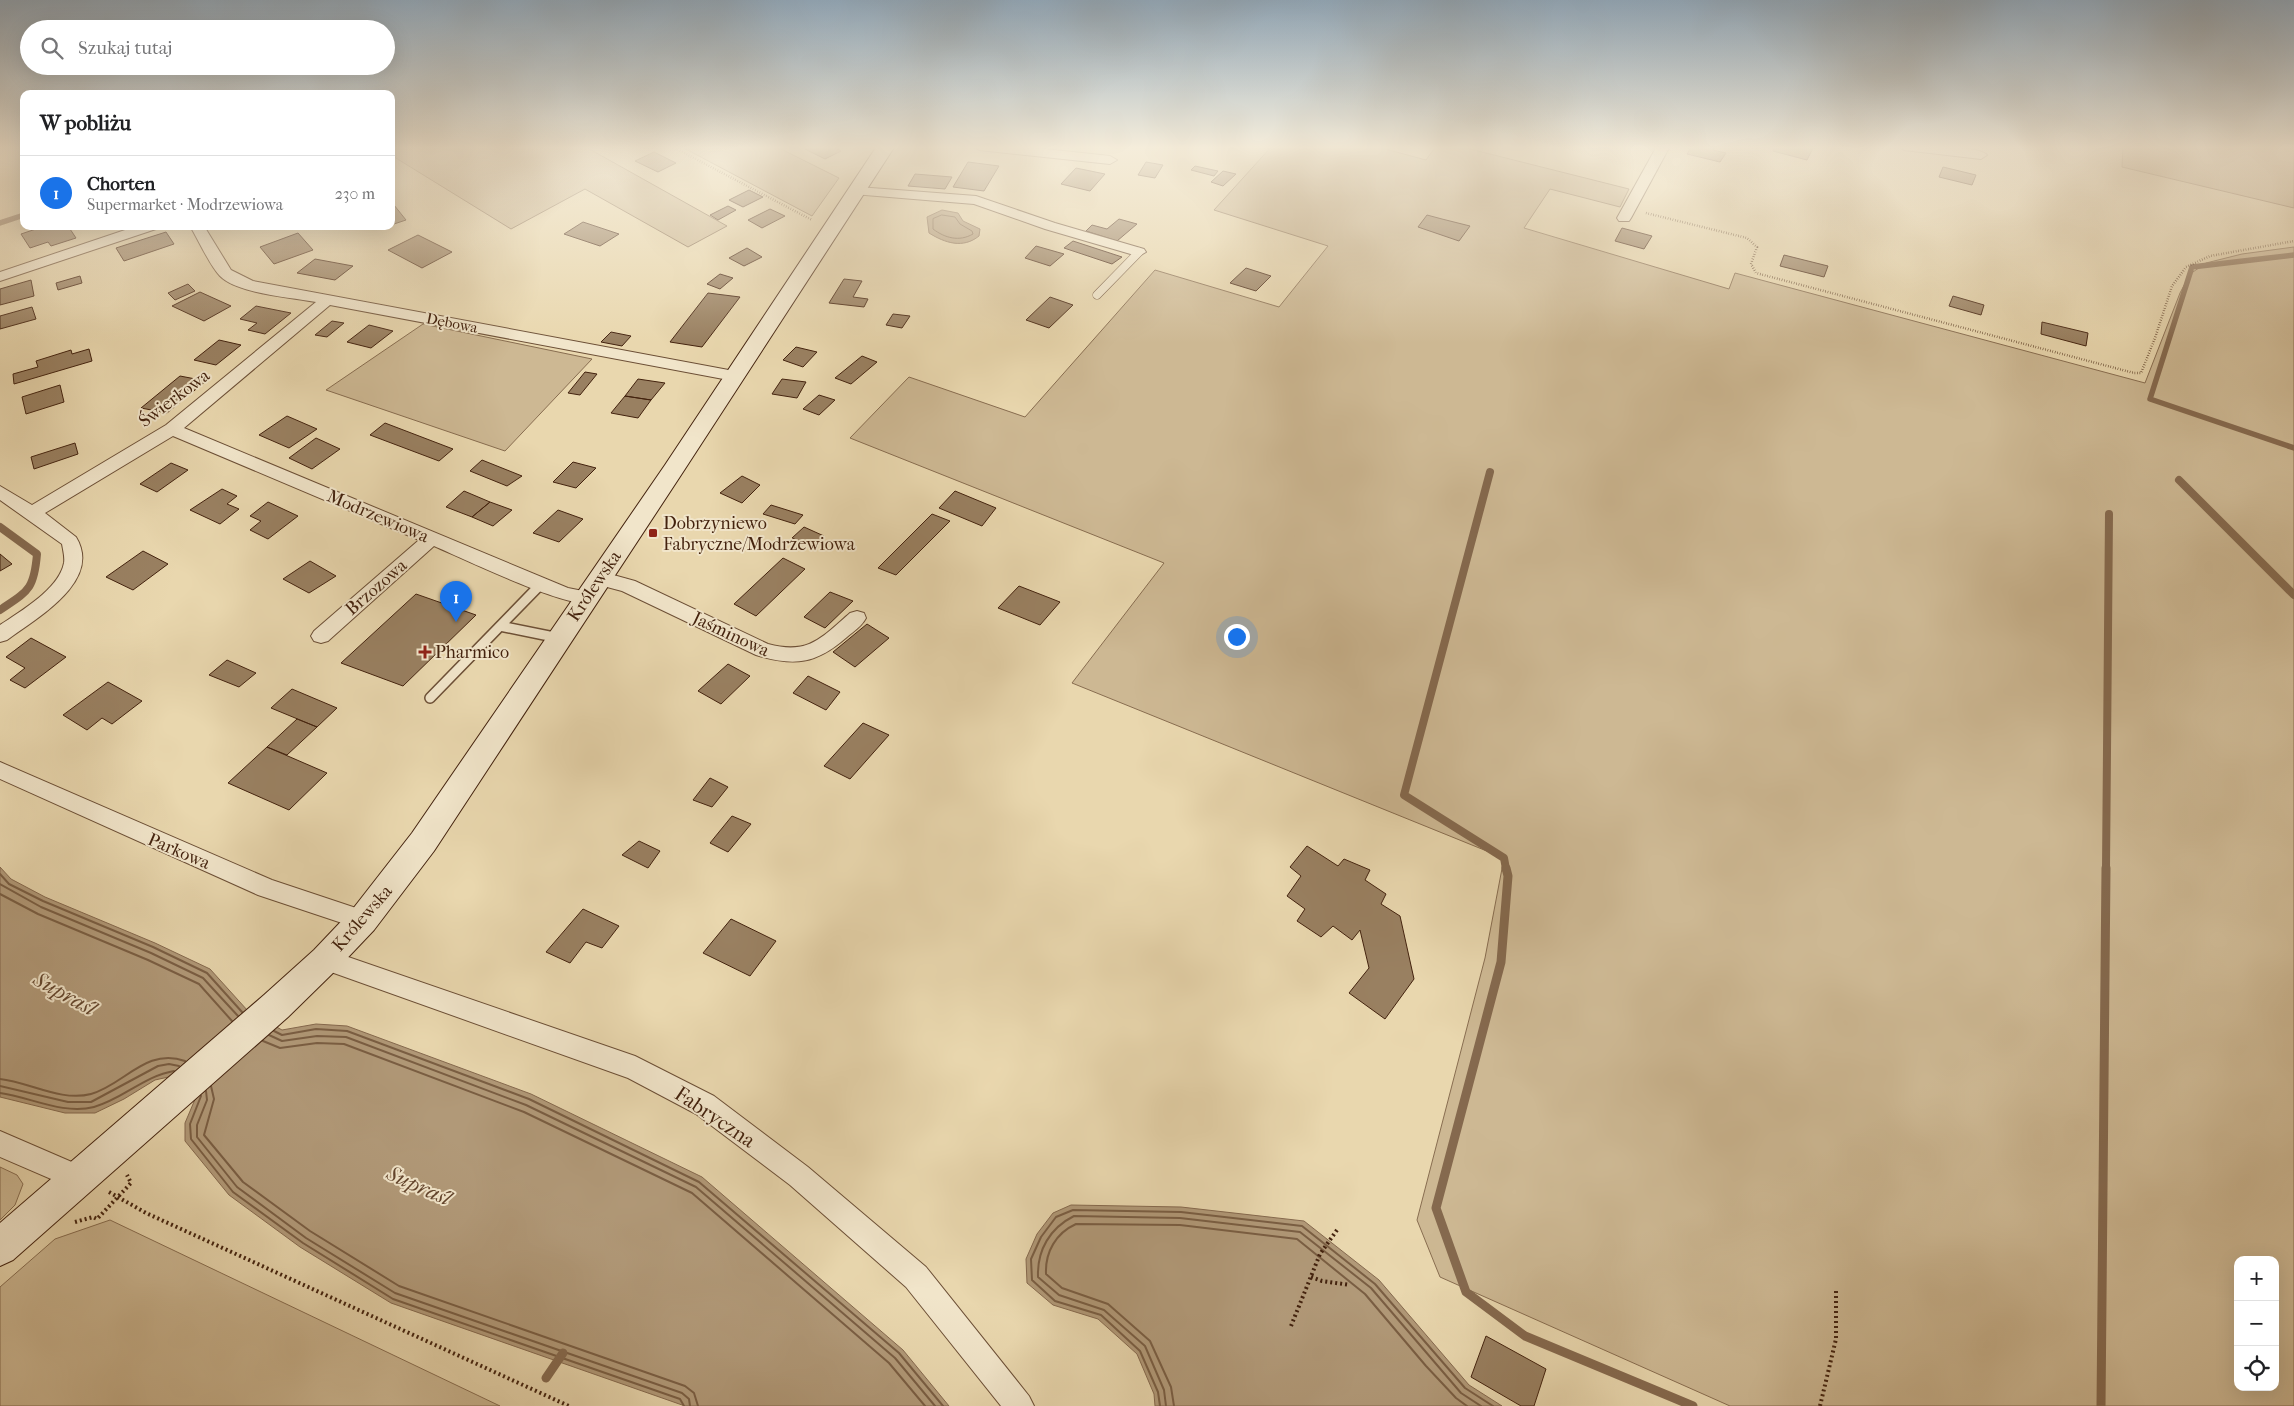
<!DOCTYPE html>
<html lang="pl">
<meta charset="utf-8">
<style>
:root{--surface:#fff;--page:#f6f6f6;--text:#202124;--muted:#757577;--line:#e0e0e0;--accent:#1a73e8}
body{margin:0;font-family:"IM FELL French Canon",serif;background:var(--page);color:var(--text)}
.controls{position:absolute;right:15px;bottom:15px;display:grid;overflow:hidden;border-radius:10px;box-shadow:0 5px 20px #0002}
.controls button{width:45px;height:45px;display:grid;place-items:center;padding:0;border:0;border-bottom:1px solid var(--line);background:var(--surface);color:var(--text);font:25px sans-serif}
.you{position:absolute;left:1236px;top:636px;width:18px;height:18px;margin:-12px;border:4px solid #fff;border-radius:50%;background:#1a73e8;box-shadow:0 0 0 8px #1a73e833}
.badge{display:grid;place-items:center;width:32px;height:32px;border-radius:50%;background:var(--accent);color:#fff;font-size:16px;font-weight:700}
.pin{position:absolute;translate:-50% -41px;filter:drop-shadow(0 1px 2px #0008)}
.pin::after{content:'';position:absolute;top:26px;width:18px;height:15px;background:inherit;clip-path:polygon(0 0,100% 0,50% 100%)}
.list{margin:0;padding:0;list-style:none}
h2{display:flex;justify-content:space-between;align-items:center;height:65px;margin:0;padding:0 20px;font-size:21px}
h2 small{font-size:16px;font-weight:400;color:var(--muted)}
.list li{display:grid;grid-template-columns:32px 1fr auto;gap:15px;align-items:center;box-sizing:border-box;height:75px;padding:0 20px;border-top:1px solid var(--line)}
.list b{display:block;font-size:19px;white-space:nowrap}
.list p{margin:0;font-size:16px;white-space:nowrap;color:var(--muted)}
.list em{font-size:16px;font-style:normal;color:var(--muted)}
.icon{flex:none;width:28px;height:28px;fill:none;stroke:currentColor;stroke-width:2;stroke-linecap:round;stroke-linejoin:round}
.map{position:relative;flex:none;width:2294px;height:1406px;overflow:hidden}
.search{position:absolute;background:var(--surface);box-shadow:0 5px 20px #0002;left:20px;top:20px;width:375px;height:55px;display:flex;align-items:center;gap:12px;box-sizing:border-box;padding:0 18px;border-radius:28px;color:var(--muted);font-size:19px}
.panel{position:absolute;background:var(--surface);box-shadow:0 5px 20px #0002;left:20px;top:90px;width:375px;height:140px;border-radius:10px}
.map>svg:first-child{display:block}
</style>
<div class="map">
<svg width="2294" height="1406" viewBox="0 0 2294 1406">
<rect width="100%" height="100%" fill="#e9d7ae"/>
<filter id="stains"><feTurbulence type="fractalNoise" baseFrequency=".004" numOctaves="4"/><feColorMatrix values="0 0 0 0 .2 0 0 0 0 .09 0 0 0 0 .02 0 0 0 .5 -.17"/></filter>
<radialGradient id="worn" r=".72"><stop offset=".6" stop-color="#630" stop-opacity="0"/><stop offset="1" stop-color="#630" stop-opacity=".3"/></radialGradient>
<path fill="#cdb893" stroke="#886d50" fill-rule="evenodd" d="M391,146H584L727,226L688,247L585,189L511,229L391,155Z
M680,146H775L839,178L812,216Z
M1272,146H1374L1426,160L1436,146H1458L1629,189L1620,207L1550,189L1524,228L1729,289L1735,273L2145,383L2180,293L2190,274L2206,263L2242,254L2294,247V1406H1730L1440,1277L1417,1220L1485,958L1504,858L1072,683L1164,563L850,438L909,377L1025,417L1155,270L1279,307L1328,246L1214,210ZM2238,1260H2275V1387H2238Z
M2123,146H2294V208L2122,167Z
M423,324L592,359L505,451L326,390Z
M0,1167L17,1175L23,1184L15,1205L0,1220Z
M110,1220L500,1406H0V1287L55,1239Z"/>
<path fill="#b19978" stroke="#85694e" d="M942,210L958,213L963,221L980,229L979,236C963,249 945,243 929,233L927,217Z
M0,867L11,879L45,897L155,943L210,969L248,1011L282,1030L316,1024L347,1026L531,1094L702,1177L903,1350L949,1406H685L391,1303L300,1247L229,1195L185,1141V1123L196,1097L173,1076L155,1080L124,1099L95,1113H65L0,1097Z
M1071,1205L1181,1207L1304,1221L1379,1280L1469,1385L1502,1406H1155L1154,1394L1137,1354L1098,1319L1053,1305L1027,1283L1026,1259L1037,1234L1053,1213Z"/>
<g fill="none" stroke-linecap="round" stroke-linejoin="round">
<path stroke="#7a5e43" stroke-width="1" d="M942,215L955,217L960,224L972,231L973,234C959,242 945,238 933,229V219Z"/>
<path stroke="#7a5e43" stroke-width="2" d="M0,874L9,884L43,901L153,947L207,973L242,1012
M0,884L41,907L151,953L203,978L238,1016
M0,894L38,914L148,960L199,984L232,1021
M274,1031L282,1035L316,1029L347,1031L529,1099L699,1182L899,1353L943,1406
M269,1035L282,1041L317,1036L346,1037L526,1105L696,1187L895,1358L935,1406
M263,1041L280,1048L317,1043L344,1044L524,1112L692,1193L889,1363L925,1406
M0,1079C29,1082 61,1102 91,1094C124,1085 146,1047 185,1061
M0,1086L68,1102H91L158,1066L169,1064L179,1066
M211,1086L214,1099L204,1135L243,1182L310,1231L399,1286L685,1386L694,1393L698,1406
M206,1091L207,1100L197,1125V1137L237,1187L306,1238L395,1293L682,1393L689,1399L690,1406
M0,1093C30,1097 63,1115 94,1107C123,1099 144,1076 174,1071
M201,1096L190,1124L191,1139L233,1192L303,1243L393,1299L680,1399L684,1406
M1160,1406L1158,1392L1140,1351L1101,1315L1055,1301L1032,1280L1031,1259L1041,1237L1056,1217L1073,1210L1181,1212L1302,1226L1375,1284L1465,1388L1493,1406
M1166,1406L1164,1390L1145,1346L1104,1310L1059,1295L1038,1277C1037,1250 1050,1228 1074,1216L1180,1218L1300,1232L1371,1288L1461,1393L1481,1406
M1174,1406L1171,1387L1150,1341L1108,1304L1062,1288L1046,1274C1045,1252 1056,1233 1076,1224L1180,1225L1297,1239L1365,1294L1426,1366L1456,1398L1467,1406"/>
<path stroke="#85694e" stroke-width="5.5" d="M0,223L24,215
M2294,255L2192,267L2150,399L2294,448"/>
<path stroke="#85694e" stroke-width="8" d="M1490,472L1404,795L1504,858L1506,869
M2179,480L2294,595
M0,527L37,554C34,590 28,591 0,610
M2106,869L2109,514"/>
<path stroke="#85694e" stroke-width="9" d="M1506,868L1508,876L1501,962L1436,1208L1466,1292L1525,1336L1693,1406
M546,1378L563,1353
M2101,1406L2106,868"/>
</g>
<path fill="#998061" stroke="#43220e" d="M811,146H831L841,151L825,159L805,149Z
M1692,146H1715L1713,150L1726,153L1720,162L1687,154Z
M1776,146H1814L1807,160L1773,151Z
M654,152L676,163L658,172L635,161Z
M968,162L999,166L984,191L953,187Z
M1146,162L1163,165L1155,178L1138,175Z
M1195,166L1218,171L1214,176L1191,170Z
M1943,167L1976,175L1972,185L1939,177Z
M1076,168L1105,174L1090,191L1061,184Z
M1223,171L1236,174L1223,186L1211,182Z
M915,174L952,177L945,189L908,186Z
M749,190L763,197L743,207L729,200Z
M394,205L406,220L391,225V206Z
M728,206L736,210L718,220L710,215Z
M770,209L785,216L762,228L748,220Z
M1427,215L1442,219L1470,226L1459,241L1418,227Z
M1119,219L1137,224L1117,241L1086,231L1092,225L1107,229Z
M583,222L619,234L600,246L564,234Z
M45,226H68L76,238L51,246L48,242L30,248L21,234Z
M1622,228L1652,236L1644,249L1615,241Z
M166,232L174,244L124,261L116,248Z
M298,233L313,250L274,264L260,247Z
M418,235L452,252L422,268L388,250Z
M1073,241L1122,257L1112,264L1064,248Z
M1036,246L1064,254L1050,266L1025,258Z
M747,248L762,257L744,266L729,258Z
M1784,255L1828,266L1824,277L1780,266Z
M315,259L353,266L335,280L297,273Z
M1246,268L1271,276L1256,291L1230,283Z
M720,274L733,278L720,289L707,284Z
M80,276L82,283L58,290L56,283Z
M844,279L862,281L853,297L868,299L864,307L829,303Z
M31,280L34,296L0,305V289Z
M188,284L195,291L175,300L168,293Z
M200,292L231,306L204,321L172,306Z
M708,293L740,297L702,347L670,342Z
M1953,296L1984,305L1981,315L1949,306Z
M1050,297L1073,305L1049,328L1026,320Z
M256,306L291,313L265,334L248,330L257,323L240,319Z
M32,307L36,319L0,329V316Z
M893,314L910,316L902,328L886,325Z
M332,321L344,323L327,337L315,335Z
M2042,322L2088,333L2086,346L2041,334Z
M369,325L393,331L371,348L347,342Z
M611,332L631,336L622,346L601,342Z
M219,340L241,345L216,365L194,360Z
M796,347L817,352L803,367L783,360Z
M89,349L92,361L14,384L13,374L38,367L36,361L71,350L72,354Z
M862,356L877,362L851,384L835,378Z
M585,372L597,374L580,395L568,393Z
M180,376L206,381L167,413L141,408Z
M638,379L665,383L651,400L625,396Z
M782,379L806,382L797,398L772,394Z
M60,385L64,402L26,414L22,397Z
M819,395L835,400L819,415L803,409Z
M625,396L651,400L638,418L611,413Z
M287,416L317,429L289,448L259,435Z
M385,423L453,449L439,461L370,435Z
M316,438L340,449L312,469L289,458Z
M75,443L78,454L34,469L31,457Z
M482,460L522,476L507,486L470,471Z
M573,462L596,468L576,488L553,482Z
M171,463L188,470L157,492L140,484Z
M742,476L760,485L742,503L720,493Z
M222,489L237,496L227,504L239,509L220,524L190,510Z
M464,491L490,502L472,517L446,507Z
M955,491L996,508L982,526L939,508Z
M268,502L298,516L268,539L250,530L261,521L250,516Z
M490,502L512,510L493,526L472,517Z
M771,505L803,515L795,524L763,514Z
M558,510L583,519L559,542L533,533Z
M932,514L950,521L896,575L878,568Z
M804,527L824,536L812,547L792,538Z
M143,551L168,564L133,590L106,577Z
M0,554L12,564L0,571Z
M783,558L805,569L756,616L734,604Z
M310,561L336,576L309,593L283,579Z
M1019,586L1060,602L1040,625L998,608Z
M830,592L853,601L825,628L804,617Z
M416,594L476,615L403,686L341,663Z
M867,624L889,638L855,667L833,652Z
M31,638L66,657L25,688L10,680L25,668L6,657Z
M227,660L256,673L239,687L209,675Z
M728,664L750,676L721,704L698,691Z
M808,676L840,692L826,710L793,693Z
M108,682L142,701L112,724L102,718L87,730L63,715Z
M292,689L337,708L317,727L271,708Z
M297,719L317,727L287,755L267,747Z
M863,723L889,735L850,779L824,766Z
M267,747L327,773L289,810L228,783Z
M710,778L728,787L712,807L693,800Z
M732,816L751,824L728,852L710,843Z
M639,841L660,851L648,868L622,855Z
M1307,846L1338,866L1344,859L1370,870L1365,880L1386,894L1381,904L1400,916L1414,979L1385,1019L1349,993L1369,968L1360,930L1352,940L1333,926L1321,937L1297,921L1305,909L1287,896L1301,876L1290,867Z
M583,909L619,926L602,948L586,942L570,963L546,952Z
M731,919L776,941L750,976L703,953Z
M1486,1336L1546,1369L1534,1406H1521L1471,1377Z"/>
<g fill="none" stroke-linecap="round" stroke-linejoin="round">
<defs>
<path id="lane-far1" d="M1097,295L1139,252"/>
<path id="lane" d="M500,626L559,638
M430,698L541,584"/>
<path id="street" d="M973,146H1017L1110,156L1117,160L1110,164L979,150Z
M1657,146H1670L1631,218L1629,221H1619L1617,218Z
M1898,146C1913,146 1979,145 1987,155L1981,159L1904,150Z
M858,187L976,196L1055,223L1144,249L1146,252L1139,256L1134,255L1045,229L974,204L853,194L851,191L853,188Z
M137,226H158L156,229L0,281V272Z
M190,226H204L231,270L253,281L734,371L740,373L742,376L740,379L734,381L330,305L184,428L568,588L593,593L595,598L593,603C569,610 462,558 434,546L328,641L321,643L314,641L311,636L314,631L419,540L173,436L45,513L76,537C103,581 37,618 7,640L0,642V625C21,611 59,589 64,563C65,557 63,550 62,544L0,500V486L32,505L166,425L316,302C291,297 238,294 220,276C210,266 198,239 190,226Z
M599,571L635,581L768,644C809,655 821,638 850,613L857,611L864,613L866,618C862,626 854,631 847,637C816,664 795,667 756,655L622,591L592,583L590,578L592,573Z
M0,762L272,880L371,913L374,920L371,927L363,930L258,895L0,779Z
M325,949L635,1056L714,1096L808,1167L926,1267L1029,1396L1034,1406H1001L906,1287L790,1185L696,1114L628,1078L317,967L313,960L317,953Z
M0,1131L88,1169L92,1178L88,1187L79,1191L0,1157Z"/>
<path id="secondary" d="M877,146H895L681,475L434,851L374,930L336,970L288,1017L13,1260L0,1266V1223L264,995L314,950L352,910L412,833L665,465Z"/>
</defs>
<use href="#lane-far1" stroke="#6c4f36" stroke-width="9"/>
<use href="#lane" stroke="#6c4f36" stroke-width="12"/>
<use href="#street" stroke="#6c4f36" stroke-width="2"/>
<use href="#secondary" stroke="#43220e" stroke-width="2"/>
<path stroke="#43220e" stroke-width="2.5" stroke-dasharray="0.5 2" stroke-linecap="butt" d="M671,146L812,220
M1646,213L1747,238L1757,247L1751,264L1756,273L2134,373H2141L2155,338L2172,286L2186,267L2210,256L2294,241"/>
<path stroke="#43220e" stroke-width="4" stroke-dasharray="2 3" stroke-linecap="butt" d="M109,1192L146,1213L569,1406
M75,1222L93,1217L97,1219L131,1183L127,1175
M1311,1277L1322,1281L1350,1285
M1291,1326L1320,1254L1337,1230
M1820,1406L1836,1339V1289"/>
<use href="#lane-far1" stroke="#f1e5ca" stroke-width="8"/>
<use href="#lane" stroke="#f1e5ca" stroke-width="9"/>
<use href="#street" fill="#f1e5ca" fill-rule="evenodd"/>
<use href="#secondary" fill="#f1e5ca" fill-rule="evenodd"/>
</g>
<linearGradient id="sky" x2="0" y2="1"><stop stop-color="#92a9bb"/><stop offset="0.43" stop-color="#f5eddb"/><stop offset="1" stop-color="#f5eddb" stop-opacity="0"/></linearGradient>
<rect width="2294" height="343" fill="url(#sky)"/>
<g fill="#8f2418" stroke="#f1e5ca" stroke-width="2">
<rect x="648" y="528" width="10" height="10" rx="2.5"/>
<path d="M422.5 644.5h5v5h5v5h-5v5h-5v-5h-5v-5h5z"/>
</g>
<g text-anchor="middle" stroke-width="4" stroke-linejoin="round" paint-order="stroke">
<g font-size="15" fill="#43220e" stroke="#f1e5ca">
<text transform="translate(452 323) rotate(11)" y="5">Dębowa</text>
</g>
<g font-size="18" fill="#43220e" stroke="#f1e5ca">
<text transform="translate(174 398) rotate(-37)" y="6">Świerkowa</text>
<text transform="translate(378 516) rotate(23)" y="6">Modrzewiowa</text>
<text transform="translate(594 586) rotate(-56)" y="6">Królewska</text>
<text transform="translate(376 587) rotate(-41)" y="6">Brzozowa</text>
<text transform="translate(731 634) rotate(25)" y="6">Jaśminowa</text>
<text transform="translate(179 851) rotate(23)" y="6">Parkowa</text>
<text transform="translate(362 918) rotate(-49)" y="6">Królewska</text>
</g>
<g font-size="18" fill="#43220e" stroke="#f1e5ca" text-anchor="start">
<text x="663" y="529">Dobrzyniewo<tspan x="663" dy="21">Fabryczne/Modrzewiowa</tspan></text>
<text x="435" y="658">Pharmico</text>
</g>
<g font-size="21" fill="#43220e" stroke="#f1e5ca">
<text transform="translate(715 1117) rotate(34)" y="7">Fabryczna</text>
</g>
<g font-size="22" font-style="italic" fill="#64462e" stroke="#f1e5ca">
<text transform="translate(65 993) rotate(29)" y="8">Supraśl</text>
<text transform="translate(419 1185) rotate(24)" y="8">Supraśl</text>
</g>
</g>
<rect width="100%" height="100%" filter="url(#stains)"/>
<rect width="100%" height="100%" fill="url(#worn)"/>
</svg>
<div class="controls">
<button>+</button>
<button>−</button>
<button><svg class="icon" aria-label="locate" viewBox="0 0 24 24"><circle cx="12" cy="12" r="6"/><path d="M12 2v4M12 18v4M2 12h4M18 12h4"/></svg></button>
</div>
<div class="you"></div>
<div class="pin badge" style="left:456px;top:622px">1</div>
<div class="search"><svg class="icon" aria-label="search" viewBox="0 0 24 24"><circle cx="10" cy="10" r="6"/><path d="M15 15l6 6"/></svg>Szukaj tutaj</div>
<section class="panel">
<h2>W pobliżu<small></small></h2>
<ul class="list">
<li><span class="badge">1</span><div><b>Chorten</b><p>Supermarket · Modrzewiowa</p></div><em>230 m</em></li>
</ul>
</section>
</div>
